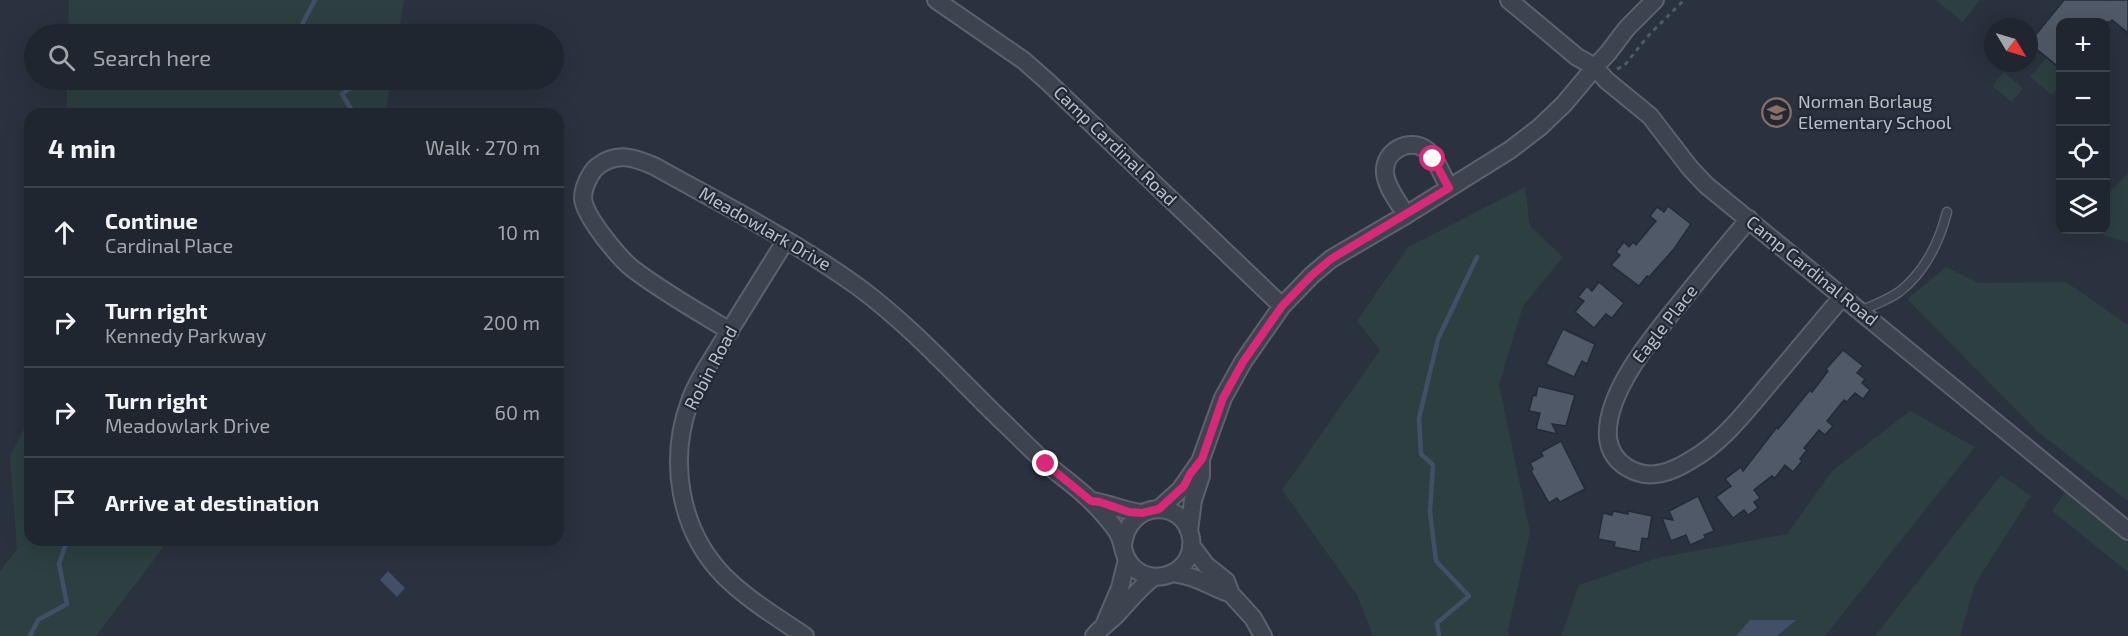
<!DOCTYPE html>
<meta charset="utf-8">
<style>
:root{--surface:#20262f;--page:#2d323b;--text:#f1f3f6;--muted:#a2a5aa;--line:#3d434b}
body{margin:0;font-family:"Exo 2",sans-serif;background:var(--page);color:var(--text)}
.controls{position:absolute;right:18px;top:18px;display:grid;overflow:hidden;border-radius:12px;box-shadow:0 6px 24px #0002}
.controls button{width:54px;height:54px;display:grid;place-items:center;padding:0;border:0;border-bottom:2px solid var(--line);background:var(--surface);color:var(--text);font:30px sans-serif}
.compass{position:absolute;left:1984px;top:18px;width:54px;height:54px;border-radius:50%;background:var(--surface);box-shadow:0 6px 24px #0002;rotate:128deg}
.stop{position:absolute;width:18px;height:18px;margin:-14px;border:4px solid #db2777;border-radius:50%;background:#fff}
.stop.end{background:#db2777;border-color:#fff;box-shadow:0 2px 6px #0008}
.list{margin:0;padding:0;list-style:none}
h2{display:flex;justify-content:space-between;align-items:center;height:78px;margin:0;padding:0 24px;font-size:26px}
h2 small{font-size:20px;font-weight:400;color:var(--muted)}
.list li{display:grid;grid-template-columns:39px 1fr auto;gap:18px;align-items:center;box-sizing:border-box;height:90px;padding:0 24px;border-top:2px solid var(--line)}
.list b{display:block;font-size:22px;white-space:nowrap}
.list p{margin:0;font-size:20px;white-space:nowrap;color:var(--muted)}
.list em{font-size:20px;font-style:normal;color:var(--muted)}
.icon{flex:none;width:33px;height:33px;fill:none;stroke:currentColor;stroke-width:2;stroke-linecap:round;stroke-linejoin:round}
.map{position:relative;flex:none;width:2128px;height:636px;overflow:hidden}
.search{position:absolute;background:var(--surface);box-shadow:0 6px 24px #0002;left:24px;top:24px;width:540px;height:66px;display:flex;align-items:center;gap:15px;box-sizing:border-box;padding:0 21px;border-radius:33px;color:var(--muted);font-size:22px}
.panel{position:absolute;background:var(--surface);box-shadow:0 6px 24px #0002;left:24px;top:108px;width:540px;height:438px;border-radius:18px}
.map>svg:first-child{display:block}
</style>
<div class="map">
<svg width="2128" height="636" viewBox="0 0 2128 636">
<rect width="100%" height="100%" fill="#2a323f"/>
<path fill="#2d3f41" d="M69,0H404L398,34H68Z
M1936,0H1980L1963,22Z
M2046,58L2060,69V84L2052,95L2030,77Z
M2004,72L2023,88L2012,102L1992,86Z
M67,80H391L385,114H67Z
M2128,173V242L2103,235L2100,230H2106V196Z
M1525,187L1530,226L1563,257L1523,306L1499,385L1530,532L1508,630L1509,636H1373L1357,595L1282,490L1380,350L1357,321L1408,247Z
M1946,267L1979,283L2066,282L2128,325V501L2039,433L1907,299Z
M1910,411L1975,447L1825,636H1561L1579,585L1657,558L1787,534L1832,471Z
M30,417V540H169L96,636H0V571L17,549L10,456Z
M2001,475L2031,496L1975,584L1960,636H1875Z
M2065,492L2128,543V572L2052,511Z"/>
<path fill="#424f66" d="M388,571L405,588L397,597L380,580Z
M1750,620H1796L1777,636H1736Z"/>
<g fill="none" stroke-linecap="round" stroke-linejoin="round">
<path stroke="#424f66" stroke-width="4.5" d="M297,34L315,0
M354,114L342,94L362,80
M30,636L38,620L67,604L59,564L67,540
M1439,636L1437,623L1469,596L1436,561L1430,512L1433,465L1421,454L1419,418L1438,339L1477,257"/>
</g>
<path fill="#505967" stroke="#242b37" stroke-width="1.5" d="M2064,0H2128V33L2112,20L2110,22H2061V69L2029,43Z
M1668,206L1691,224L1674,249L1649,277L1647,276L1639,286L1611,265L1620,255L1616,252L1624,242L1629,247L1633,242L1636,245L1656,221L1650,216L1657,207L1664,212Z
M1599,282L1624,303L1612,318L1606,314L1594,328L1575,312L1584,301L1578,297L1587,286L1592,291Z
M1563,329L1595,344L1587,364L1582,361L1574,377L1546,364Z
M1843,350L1863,366L1857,373L1865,379L1862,383L1870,390L1863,399L1855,393L1847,402L1844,400L1827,421L1833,426L1825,435L1819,430L1804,448L1807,450L1800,459L1802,461L1793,472L1785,465L1775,478L1772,476L1754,490L1760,498L1754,502L1758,508L1748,515L1744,510L1733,518L1716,497L1731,486L1725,479L1741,467L1743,471L1777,427L1778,429L1810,390L1812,392L1828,371L1826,369Z
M1538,386L1575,395L1566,426L1552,424L1557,434L1536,429L1540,413L1529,411L1533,395L1536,396Z
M1561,441L1585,489L1560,502L1557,498L1549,503L1531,471L1533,469L1530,463L1543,456L1541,452Z
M1698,496L1714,531L1704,535L1706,538L1690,545L1686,535L1671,541L1662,518L1673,520L1669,511Z
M1613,511L1628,514V511L1652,516L1648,539L1642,538L1640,552L1614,547L1615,542L1598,539L1603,513L1612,515Z"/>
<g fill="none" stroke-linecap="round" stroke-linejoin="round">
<defs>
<path id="service" d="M1861,311C1873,305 1888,300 1899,292C1925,272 1939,243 1947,212"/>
<path id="minor" d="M936,0L1023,60L1048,82L1282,306
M1509,0L1577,57L1595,67L1606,80L1650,116L1690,168L1706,185L2128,531
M1406,215C1399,203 1386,187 1385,173C1383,151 1410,136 1428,151C1437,160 1443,177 1449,188
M1749,219C1728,244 1708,268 1688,293C1660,328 1604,390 1608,438C1611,464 1638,479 1662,473C1671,471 1683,465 1691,460C1723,442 1746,411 1769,384C1793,355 1818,326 1842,297
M786,240C765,274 744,307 723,341C712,360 697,380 690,401C668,460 679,530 724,576C748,600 777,617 805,636
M730,331C697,311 663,292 633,269C619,258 584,216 583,198C583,188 590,172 598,166C617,151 635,158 654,166C722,204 793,240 857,286C909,324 953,373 999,418C1015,433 1031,450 1048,465C1062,477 1077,487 1090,500C1099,509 1112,522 1119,535C1124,546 1123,558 1133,567C1155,589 1196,571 1191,538C1184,497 1128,500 1123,545
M1091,501C1108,503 1124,511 1141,513
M1159,509L1180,490L1201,460
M1189,531L1193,500L1201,476V459L1223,398L1243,362L1282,306L1312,275L1331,259L1406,215L1510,150L1540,127L1564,104L1595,67L1608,53L1627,28L1655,0
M1191,545L1206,565L1226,581L1231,594L1253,618L1263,636
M1172,573C1198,576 1208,586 1231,594
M1105,623L1120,588L1127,559
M1094,636C1101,627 1111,621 1119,612C1131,599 1139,588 1154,577"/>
</defs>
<use href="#service" stroke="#5b626d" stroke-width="11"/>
<use href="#minor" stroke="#5b626d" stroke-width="20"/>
<path stroke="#4c5c5f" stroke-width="3" stroke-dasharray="4.5 4.5" stroke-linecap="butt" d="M1617,69L1624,66L1648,36L1684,0"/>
<use href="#service" stroke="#3e444f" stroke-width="8"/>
<use href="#minor" stroke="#3e444f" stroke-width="16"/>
</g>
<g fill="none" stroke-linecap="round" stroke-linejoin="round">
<path stroke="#db2777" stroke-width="8" d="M1046,464L1091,501L1100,502L1129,512L1142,513L1159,509L1184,486L1190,474L1202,459L1223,398L1243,362L1282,306L1312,275L1331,259L1449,188L1433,159"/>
</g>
<defs>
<symbol id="school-ring" viewBox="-11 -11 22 22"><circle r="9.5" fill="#222935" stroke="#8d6e63" stroke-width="1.5"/><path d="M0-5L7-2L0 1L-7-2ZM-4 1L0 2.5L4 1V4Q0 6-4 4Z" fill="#8d6e63"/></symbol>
</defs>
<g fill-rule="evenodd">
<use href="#school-ring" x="1760" y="96" width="33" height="33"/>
</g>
<g text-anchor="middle" stroke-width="4.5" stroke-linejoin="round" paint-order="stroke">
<g font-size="18" fill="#bac0ca" stroke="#222935" text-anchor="start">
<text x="1798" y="108">Norman Borlaug<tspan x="1798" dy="21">Elementary School</tspan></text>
</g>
<g font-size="18" fill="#bac0ca" stroke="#222935">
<text transform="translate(1115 146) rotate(44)" y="6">Camp Cardinal Road</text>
<text transform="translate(765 229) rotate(30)" y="6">Meadowlark Drive</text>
<text transform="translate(1812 271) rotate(39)" y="6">Camp Cardinal Road</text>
<text transform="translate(1665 324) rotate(-52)" y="6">Eagle Place</text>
<text transform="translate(711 368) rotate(-62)" y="6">Robin Road</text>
</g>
</g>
</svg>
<div class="controls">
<button>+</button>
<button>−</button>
<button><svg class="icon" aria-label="locate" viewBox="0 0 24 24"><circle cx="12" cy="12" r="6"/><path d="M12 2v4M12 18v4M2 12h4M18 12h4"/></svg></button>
<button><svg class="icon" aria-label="layers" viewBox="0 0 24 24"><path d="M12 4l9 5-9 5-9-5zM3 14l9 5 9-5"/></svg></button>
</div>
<svg class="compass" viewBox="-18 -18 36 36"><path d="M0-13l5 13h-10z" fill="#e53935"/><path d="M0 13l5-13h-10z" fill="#a2a5aa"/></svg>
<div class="stop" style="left:1433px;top:159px"></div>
<div class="stop end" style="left:1046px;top:464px"></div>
<div class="search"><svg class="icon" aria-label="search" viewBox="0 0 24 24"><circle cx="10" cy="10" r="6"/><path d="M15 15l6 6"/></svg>Search here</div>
<section class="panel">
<h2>4 min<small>Walk · 270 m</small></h2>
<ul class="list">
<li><svg class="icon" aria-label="ahead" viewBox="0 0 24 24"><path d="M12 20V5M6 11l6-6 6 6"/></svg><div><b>Continue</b><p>Cardinal Place</p></div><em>10 m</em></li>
<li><svg class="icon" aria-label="right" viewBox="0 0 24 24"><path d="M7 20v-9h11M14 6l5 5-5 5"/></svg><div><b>Turn right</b><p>Kennedy Parkway</p></div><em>200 m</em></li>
<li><svg class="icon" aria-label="right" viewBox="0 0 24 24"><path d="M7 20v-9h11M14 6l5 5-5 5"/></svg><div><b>Turn right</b><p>Meadowlark Drive</p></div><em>60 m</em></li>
<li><svg class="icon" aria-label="arrive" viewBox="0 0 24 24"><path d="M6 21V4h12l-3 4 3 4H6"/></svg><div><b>Arrive at destination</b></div></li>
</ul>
</section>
</div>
